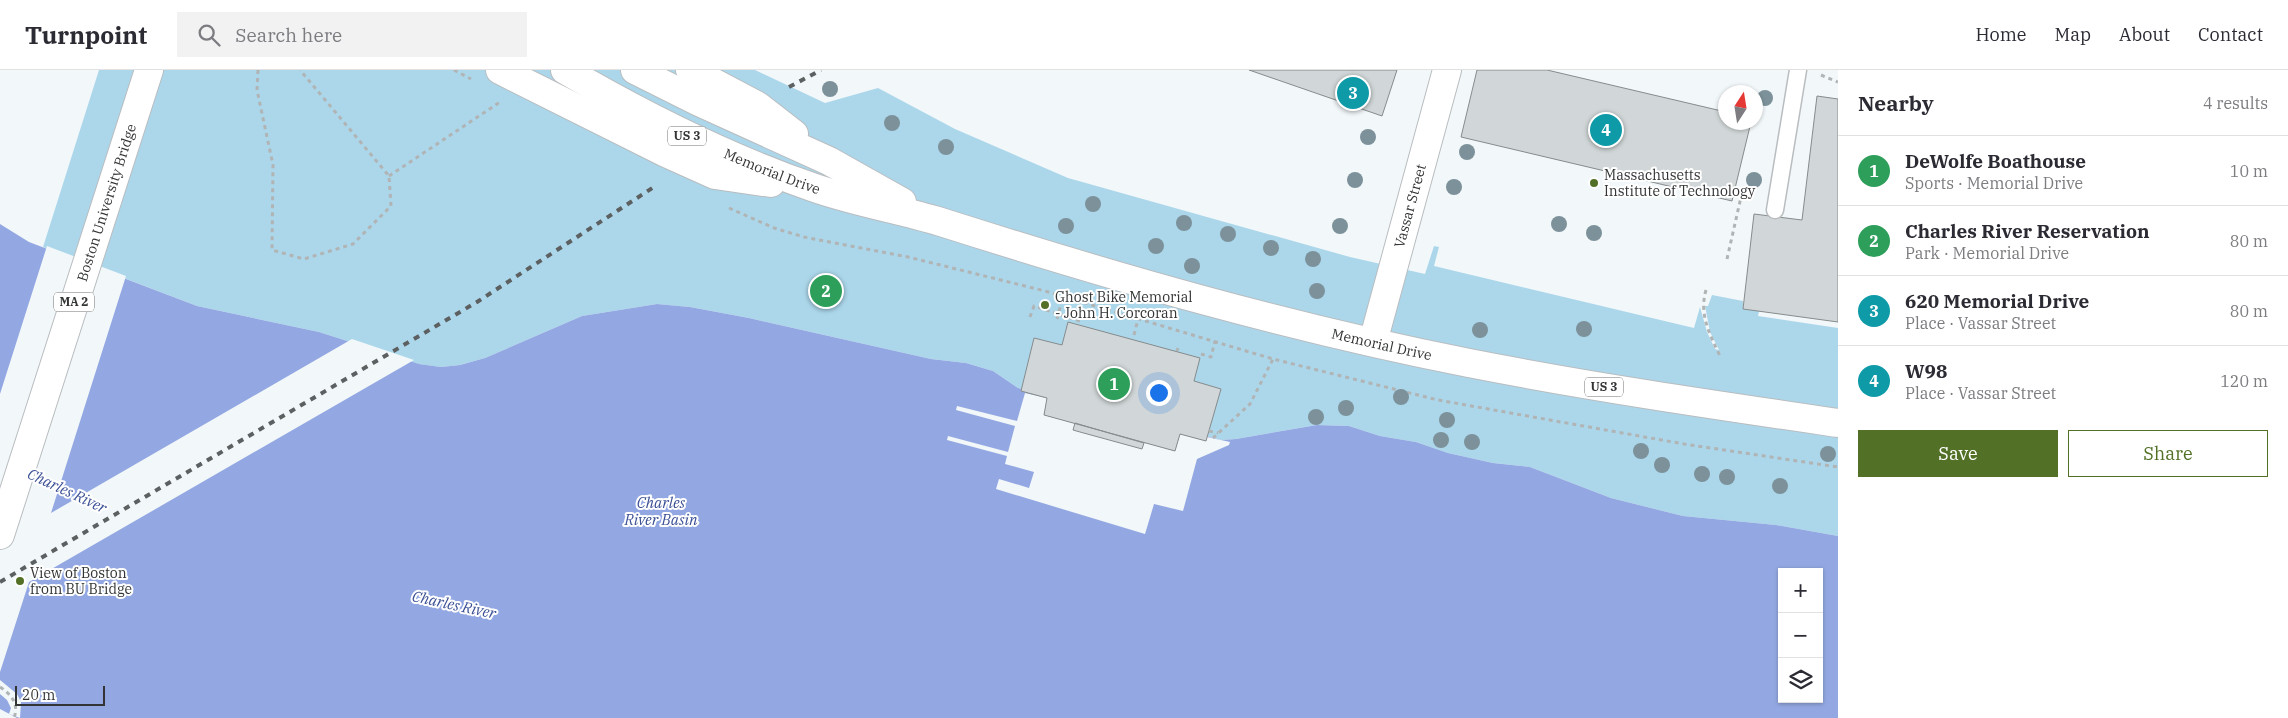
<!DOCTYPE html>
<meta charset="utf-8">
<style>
:root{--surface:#fff;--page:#f2f2f3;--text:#2b2b33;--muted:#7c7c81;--line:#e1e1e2;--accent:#527127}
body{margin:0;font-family:"IBM Plex Serif",serif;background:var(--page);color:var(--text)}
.controls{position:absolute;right:15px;bottom:15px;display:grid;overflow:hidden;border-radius:0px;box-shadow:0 1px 4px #0004}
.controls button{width:45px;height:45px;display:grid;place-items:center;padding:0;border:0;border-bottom:1px solid var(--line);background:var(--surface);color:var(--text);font:25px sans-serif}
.compass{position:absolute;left:1718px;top:15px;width:45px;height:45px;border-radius:50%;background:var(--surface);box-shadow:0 1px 4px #0004;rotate:12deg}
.scale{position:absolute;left:15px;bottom:12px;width:90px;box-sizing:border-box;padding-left:5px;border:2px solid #323435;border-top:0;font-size:14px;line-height:18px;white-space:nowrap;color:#323435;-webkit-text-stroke:4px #fff;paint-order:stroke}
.you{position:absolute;left:1158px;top:322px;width:18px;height:18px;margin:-12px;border:4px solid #fff;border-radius:50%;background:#1a73e8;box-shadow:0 0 0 8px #1a73e833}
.badge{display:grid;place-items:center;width:32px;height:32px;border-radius:50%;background:var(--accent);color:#fff;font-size:16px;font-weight:700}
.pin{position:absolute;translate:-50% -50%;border:2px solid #fff;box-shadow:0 1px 5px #0006}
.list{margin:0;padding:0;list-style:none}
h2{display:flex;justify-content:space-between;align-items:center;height:65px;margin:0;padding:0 20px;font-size:21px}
h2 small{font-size:16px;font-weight:400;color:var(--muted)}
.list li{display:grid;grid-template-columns:32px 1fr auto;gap:15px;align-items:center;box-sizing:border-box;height:70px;padding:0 20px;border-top:1px solid var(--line)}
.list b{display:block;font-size:19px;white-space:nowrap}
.list p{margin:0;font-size:16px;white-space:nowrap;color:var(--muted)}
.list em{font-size:16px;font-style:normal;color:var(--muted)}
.actions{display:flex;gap:10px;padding:15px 20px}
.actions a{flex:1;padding:11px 0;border:1px solid var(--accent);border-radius:0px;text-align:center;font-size:18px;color:var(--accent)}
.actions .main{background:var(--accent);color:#fff}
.icon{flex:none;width:28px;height:28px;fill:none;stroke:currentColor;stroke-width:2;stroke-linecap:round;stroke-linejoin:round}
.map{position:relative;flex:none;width:1838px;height:648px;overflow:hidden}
header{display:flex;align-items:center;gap:30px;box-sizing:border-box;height:70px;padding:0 25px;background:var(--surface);border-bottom:1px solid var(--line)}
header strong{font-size:24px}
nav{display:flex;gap:28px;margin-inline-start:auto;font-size:18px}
.search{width:350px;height:45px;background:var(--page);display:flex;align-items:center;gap:12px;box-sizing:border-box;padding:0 18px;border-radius:0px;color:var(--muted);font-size:19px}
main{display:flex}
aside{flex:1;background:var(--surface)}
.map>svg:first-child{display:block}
</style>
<header>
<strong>Turnpoint</strong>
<div class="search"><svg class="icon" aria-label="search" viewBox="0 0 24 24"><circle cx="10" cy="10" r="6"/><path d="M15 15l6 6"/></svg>Search here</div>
<nav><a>Home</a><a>Map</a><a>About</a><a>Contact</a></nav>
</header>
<main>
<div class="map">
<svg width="1838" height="648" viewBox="0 0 1838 648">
<rect width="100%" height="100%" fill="#f2f7f9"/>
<path fill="#acd7eb" d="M99,0H755L825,33L878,18L955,59L1068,108L1350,187L1425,204L1434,176L1439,177L1434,196L1694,258L1700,237L1707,262L1715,279L1719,280L1710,262L1705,236H1708L1712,225L1743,231V239L1759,241L1758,246L1838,258V466L1776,455L1683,446L1611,428L1530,397L1493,393L1448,383L1416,372L1380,366L1349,356L1317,355L1236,369L1221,370L1018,318L993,301L966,293L931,289L749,248L690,237L657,234L582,246L485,288L460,295L441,297L418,294L319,262L197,236L43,177Z"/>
<path fill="#93a8e2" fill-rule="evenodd" d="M0,154L29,172L197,236L319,262L419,294L441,297L460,295L485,288L582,246L657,234L690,237L749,248L931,289L966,293L993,301L1018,318L1221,370L1236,369L1317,355L1349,356L1380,366L1416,372L1448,383L1493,393L1530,397L1611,428L1683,446L1776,455L1838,466V648H17L0,639ZM1782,502H1819V629H1782Z"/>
<path fill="#f2f7f9" d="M47,176L126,206L51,443L352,269L414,290L29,512L0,602V324Z
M1025,323L1047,328L1044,345L1175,381L1180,364L1206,371L1207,367L1230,372L1229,375L1197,389L1183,441L1154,434L1145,464L996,419L999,409L1029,418L1034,402L1005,394L1007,386L947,370L948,366L1008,382L1015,356L956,340L957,336L1017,351Z
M0,610L17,624L21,632L20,648L9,644L11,638L7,630L0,624Z"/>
<path fill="#d1d7d8" stroke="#868b8c" d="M1249,0H1397L1382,46Z
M1477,0H1547L1726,42V52H1751L1732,131L1461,67Z
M1817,26L1838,29V252L1743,239L1754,144L1802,150Z
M1068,252L1200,288L1194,311L1221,319L1206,371L1180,364L1175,381L1044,345L1047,328L1021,321L1034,268L1062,275Z
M1075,353L1109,363L1144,373L1142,379L1080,362L1073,360Z"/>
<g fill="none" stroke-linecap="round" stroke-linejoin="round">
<defs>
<path id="service" d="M1775,140L1798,0"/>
<g id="secondary">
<path id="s1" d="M1373,272L1447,0"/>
</g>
<g id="trunk">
<path d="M500,0L666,83L715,105L771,113"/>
<path id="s2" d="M565,0C644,46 725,87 812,117C854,132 898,139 941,152C1114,207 1290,258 1469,293C1591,317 1715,335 1838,353"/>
<path d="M635,0L697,31L829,91L902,132"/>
<path d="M690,0L758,36L794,64"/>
<path id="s3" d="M0,465L149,0"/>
</g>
</defs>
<use href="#service" stroke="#b9bdc0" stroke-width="19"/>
<use href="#secondary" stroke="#b9bdc0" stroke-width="30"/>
<use href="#trunk" stroke="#b9bdc0" stroke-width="30"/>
<path stroke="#b0b4b5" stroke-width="3" stroke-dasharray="4 4" stroke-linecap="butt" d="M258,0L257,20L273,95L272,180L304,189L353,174L391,136L389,106L300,0
M454,0L471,9
M1821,5L1838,12
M389,106L500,32
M729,138L774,158L804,167L908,187L1045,221L1273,289L1438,330L1684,374L1838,397
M1727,189L1741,127L1749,117H1755
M1706,220C1699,244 1709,263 1720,286
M1030,247L1034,236L1080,251
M1057,249L1063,226
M1134,265L1138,249
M1177,281L1178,278
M1201,284L1211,287L1215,271
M1209,361L1218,363
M1213,368L1250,334L1273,289
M0,617C12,625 19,634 14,648"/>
<use href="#service" stroke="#fff" stroke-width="16"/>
<use href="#secondary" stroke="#fff" stroke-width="28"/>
<use href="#trunk" stroke="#fff" stroke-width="28"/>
<path stroke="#5d6061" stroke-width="4" stroke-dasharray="6 6" stroke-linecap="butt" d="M789,17L821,0
M0,512L477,232L657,115"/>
</g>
<g fill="#7c919a">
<circle cx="830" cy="19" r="8"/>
<circle cx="1765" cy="28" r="8"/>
<circle cx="892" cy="53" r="8"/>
<circle cx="1368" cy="67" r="8"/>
<circle cx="946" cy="77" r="8"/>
<circle cx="1467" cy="82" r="8"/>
<circle cx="1355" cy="110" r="8"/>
<circle cx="1754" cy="110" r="8"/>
<circle cx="1454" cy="117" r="8"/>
<circle cx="1093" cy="134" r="8"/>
<circle cx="1184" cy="153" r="8"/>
<circle cx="1559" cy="154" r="8"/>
<circle cx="1066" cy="156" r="8"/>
<circle cx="1340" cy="156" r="8"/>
<circle cx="1594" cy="163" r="8"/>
<circle cx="1228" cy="164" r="8"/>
<circle cx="1156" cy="176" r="8"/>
<circle cx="1271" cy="178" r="8"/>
<circle cx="1313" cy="189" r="8"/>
<circle cx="1192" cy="196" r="8"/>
<circle cx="1317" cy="221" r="8"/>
<circle cx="1584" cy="259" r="8"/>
<circle cx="1480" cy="260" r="8"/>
<circle cx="1401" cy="327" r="8"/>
<circle cx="1346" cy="338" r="8"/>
<circle cx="1316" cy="347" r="8"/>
<circle cx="1447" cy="350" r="8"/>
<circle cx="1441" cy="370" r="8"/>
<circle cx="1472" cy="372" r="8"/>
<circle cx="1641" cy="381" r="8"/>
<circle cx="1828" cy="384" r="8"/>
<circle cx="1662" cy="395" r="8"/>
<circle cx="1702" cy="404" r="8"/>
<circle cx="1727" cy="407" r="8"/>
<circle cx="1780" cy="416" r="8"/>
</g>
<g fill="#527127" stroke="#fff" stroke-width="2">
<circle cx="1594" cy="113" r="5"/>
<circle cx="1045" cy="235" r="5"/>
<circle cx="20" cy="511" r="5"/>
</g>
<g text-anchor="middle" stroke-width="4" stroke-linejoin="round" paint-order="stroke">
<g fill="#fff" stroke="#707172" stroke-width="1">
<rect x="668" y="56.5" width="38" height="19" rx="4"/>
<rect x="54" y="222.5" width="40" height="19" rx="4"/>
<rect x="1585" y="307.5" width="38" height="19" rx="4"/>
</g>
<g font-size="12" font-weight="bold" fill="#323435">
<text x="687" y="70">US 3</text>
<text x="74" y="236">MA 2</text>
<text x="1604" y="321">US 3</text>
</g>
<g font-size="14" fill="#323435" stroke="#fff">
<text dy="5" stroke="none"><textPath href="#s2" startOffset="231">Memorial Drive</textPath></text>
<text dy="5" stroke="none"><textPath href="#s3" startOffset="349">Boston University Bridge</textPath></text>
<text dy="5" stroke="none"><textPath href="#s1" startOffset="141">Vassar Street</textPath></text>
<text dy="5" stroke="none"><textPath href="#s2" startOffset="865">Memorial Drive</textPath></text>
</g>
<g font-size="14" fill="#323435" stroke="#fff" text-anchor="start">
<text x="1604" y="110">Massachusetts<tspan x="1604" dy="16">Institute of Technology</tspan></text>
<text x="1055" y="232">Ghost Bike Memorial<tspan x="1055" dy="16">- John H. Corcoran</tspan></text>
<text x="30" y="508">View of Boston<tspan x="30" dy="16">from BU Bridge</tspan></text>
</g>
<g font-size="15" font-style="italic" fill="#3b4f95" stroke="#fff">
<text transform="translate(67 421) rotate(25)" y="5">Charles River</text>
<text x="661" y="438">Charles<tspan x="661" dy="17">River Basin</tspan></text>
<text transform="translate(454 535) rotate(12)" y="5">Charles River</text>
</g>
</g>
</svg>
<div class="controls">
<button>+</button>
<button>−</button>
<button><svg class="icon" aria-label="layers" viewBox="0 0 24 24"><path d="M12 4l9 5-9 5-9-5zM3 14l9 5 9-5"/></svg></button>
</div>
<svg class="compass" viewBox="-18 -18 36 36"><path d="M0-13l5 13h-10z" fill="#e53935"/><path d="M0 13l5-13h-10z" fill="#7c7c81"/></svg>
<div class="scale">20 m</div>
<div class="you"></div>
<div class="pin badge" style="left:1114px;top:314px;background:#2e9e5b">1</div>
<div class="pin badge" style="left:826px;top:221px;background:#2e9e5b">2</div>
<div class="pin badge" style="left:1353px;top:23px;background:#0f9aa8">3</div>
<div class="pin badge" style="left:1606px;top:60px;background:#0f9aa8">4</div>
</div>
<aside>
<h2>Nearby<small>4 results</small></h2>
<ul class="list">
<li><span class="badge" style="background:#2e9e5b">1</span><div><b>DeWolfe Boathouse</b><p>Sports · Memorial Drive</p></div><em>10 m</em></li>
<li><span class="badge" style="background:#2e9e5b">2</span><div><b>Charles River Reservation</b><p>Park · Memorial Drive</p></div><em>80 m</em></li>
<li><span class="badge" style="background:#0f9aa8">3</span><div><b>620 Memorial Drive</b><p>Place · Vassar Street</p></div><em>80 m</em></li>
<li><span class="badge" style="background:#0f9aa8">4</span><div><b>W98</b><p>Place · Vassar Street</p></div><em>120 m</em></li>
</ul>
<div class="actions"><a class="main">Save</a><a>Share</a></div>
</aside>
</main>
